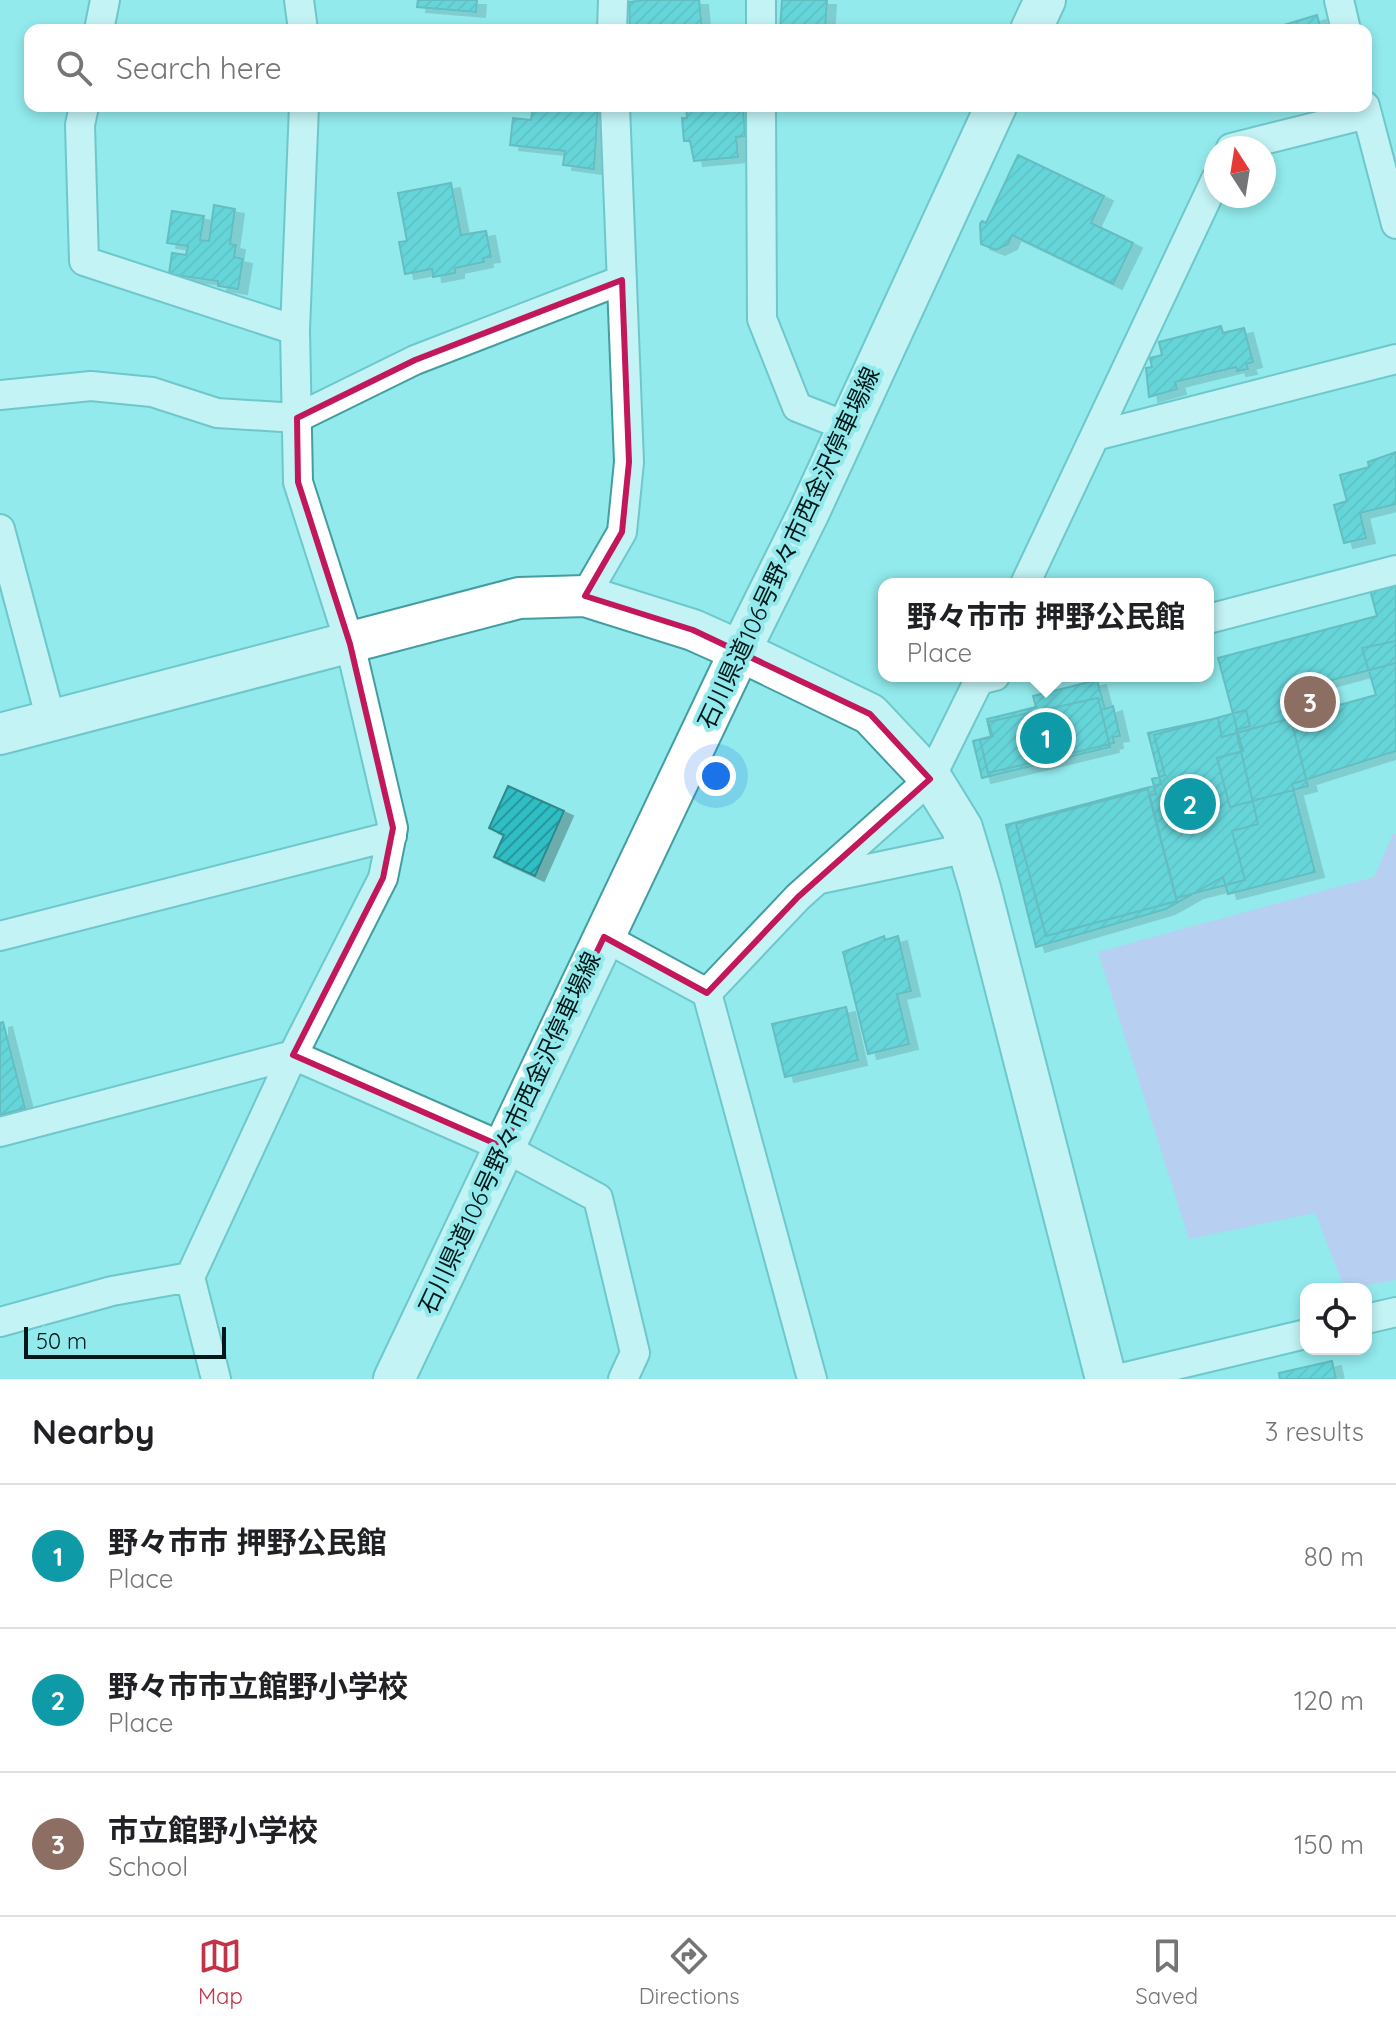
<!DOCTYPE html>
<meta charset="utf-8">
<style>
:root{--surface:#fff;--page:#f6f6f6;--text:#202124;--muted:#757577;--line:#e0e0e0;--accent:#c33247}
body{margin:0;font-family:Quicksand,"Noto Sans JP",sans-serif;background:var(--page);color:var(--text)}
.controls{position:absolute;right:24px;bottom:24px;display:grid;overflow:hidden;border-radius:16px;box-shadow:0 4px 12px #0003}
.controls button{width:72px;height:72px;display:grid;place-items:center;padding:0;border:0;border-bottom:2px solid var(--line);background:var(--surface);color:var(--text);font:40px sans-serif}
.compass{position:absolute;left:1204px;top:136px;width:72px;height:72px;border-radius:50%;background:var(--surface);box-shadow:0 4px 12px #0003;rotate:348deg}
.scale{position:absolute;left:24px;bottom:20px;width:202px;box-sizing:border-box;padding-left:8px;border:4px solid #001819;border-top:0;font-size:22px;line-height:28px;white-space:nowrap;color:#001819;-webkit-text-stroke:6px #92eaec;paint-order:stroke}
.you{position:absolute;left:716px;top:776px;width:28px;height:28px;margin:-20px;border:6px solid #fff;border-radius:50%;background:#1a73e8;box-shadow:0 0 0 12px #1a73e833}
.badge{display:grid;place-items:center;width:52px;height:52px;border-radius:50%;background:var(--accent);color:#fff;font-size:26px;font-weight:700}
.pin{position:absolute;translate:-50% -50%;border:4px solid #fff;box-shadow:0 2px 8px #0006}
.popup{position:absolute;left:878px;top:578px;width:336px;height:104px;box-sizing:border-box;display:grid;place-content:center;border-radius:16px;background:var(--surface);filter:drop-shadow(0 2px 6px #0005);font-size:26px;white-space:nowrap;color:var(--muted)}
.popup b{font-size:30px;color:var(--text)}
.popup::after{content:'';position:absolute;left:50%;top:100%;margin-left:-16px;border:16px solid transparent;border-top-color:var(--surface)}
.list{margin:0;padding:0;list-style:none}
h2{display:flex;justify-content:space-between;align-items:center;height:104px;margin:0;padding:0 32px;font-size:34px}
h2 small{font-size:26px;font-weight:400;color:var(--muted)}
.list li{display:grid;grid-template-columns:52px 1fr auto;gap:24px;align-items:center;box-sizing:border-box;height:144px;padding:0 32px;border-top:2px solid var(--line)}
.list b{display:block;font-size:30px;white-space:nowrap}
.list p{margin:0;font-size:26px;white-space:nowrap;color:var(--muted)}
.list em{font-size:26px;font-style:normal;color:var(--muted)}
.icon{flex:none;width:44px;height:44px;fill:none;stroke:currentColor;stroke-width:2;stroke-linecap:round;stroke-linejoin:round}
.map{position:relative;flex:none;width:1396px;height:1379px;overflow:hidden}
.search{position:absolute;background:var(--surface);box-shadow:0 4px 12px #0003;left:24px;right:24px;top:24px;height:88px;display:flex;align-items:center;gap:20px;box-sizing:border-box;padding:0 28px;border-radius:16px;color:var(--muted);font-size:30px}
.sheet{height:536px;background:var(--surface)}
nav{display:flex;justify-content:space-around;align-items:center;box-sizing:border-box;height:112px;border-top:2px solid var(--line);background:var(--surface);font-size:22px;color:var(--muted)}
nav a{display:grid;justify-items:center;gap:4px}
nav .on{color:var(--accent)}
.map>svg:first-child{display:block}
</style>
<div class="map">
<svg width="1396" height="1379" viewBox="0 0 1396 1379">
<defs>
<pattern id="building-hatch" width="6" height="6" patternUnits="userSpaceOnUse" patternTransform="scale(2)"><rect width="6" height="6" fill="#2ebec3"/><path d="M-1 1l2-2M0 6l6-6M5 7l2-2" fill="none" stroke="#25999e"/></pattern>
<filter id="shadow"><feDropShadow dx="9" dy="5" stdDeviation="0" flood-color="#0004"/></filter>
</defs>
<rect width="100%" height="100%" fill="#92eaec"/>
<path fill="#e5b0f6" d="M1393,834H1396V1280L1345,1289L1315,1213L1189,1239L1098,952L1374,877Z"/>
<path fill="url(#building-hatch)" stroke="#2d898c" stroke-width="2" filter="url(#shadow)" d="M418,0H477L476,12L417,7Z
M643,0H699L702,30H630L629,2Z
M782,0H827L825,30H780Z
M1317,15L1321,30H1267Z
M533,106H598L594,169L563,165L565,151L510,145L513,118L531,120Z
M686,106H736V111L743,110L745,136L736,137L738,157L694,161L690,141H684L682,118H687Z
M1018,155L1104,196L1091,223L1133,243L1113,284L1012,235L1008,244L996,250L981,244L980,224L982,221L986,223Z
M451,183L461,235L486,231L491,257L483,258L484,262L455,268V273L433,277L432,269L405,274L399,242L407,241L398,193Z
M214,205L235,209L230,244L236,245L234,257L243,259L238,289L218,286V281L169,274L172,253L186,255L188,246L167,243L172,211L204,216L200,240L209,241Z
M1221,326L1223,333L1244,328L1253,362L1246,364L1248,369L1237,371L1236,367L1175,382L1177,389L1149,397L1146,368L1152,367L1150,358L1162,355L1159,342Z
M1396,452V504L1360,513L1366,538L1344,543L1334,505L1347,501L1340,475L1369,467L1368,462Z
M1396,579V663L1284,693L1308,786L1230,807L1217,758L1243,751L1218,658L1377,616L1369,586Z
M1396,641V751L1292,784L1315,872L1228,894L1223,877L1166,909L1036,947L1006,825L1161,784L1148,733L1218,718L1222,737L1376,695L1362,648Z
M1097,680L1105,709L1113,706L1120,736L1113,737L1114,743L988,773L980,740L991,737L987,719L1036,707L1033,696Z
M1098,698L1110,747L982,778L973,741L993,736L988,722Z
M1246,710L1250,726L1236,730L1258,824L1232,831L1245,880L1176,898L1149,796L1156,794L1152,779L1165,775L1154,735Z
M508,786L564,811L535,876L494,857L504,835L489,828Z
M1148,789L1177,901L1046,936L1016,824Z
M884,936L885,940L898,936L911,991L897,994L909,1044L868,1054L843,952Z
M846,1007L858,1060L785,1077L772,1024Z
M3,1022L25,1108L0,1115V1023Z
M1332,1361L1336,1379H1280L1279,1373Z"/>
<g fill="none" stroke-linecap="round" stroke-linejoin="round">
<defs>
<path id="street" d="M299,0L303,30
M761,0V30
M1339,0L1346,30
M99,30L105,0
M612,30L613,0
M761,106L762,319L797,407L848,427
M1365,106L1396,224
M1231,148L1367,114
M295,330L304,106
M0,395L91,386L152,392L217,413L297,418L415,360L622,280
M1095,436L1396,359
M0,529L51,720
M1025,584L1216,179
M585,596L622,532L629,462L615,106
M1208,619L1396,570
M820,879L968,848
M0,936L392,836
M604,937L707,993L812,1379
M707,993L798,897L930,779L979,680L995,676
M0,1132L293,1055L503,1147L598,1198L635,1353L623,1379
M190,1277L216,1379
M1366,1319L1396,1312
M0,1322L112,1291L190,1277L293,1055L383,878L393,828L350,644L298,482L295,330L84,261L80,125L84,106
M1117,1379L1306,1334"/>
<path id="secondary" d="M1031,30L1045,0
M0,734L519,598L585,596L693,630L740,651L870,714L933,781L962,828L980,888L1106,1379
M394,1379L740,651L809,512L996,106"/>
</defs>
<use href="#street" stroke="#449da0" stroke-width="32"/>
<use href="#secondary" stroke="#449da0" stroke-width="44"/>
<use href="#street" stroke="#fff" stroke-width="28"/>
<use href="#secondary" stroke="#fff" stroke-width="40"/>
</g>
<path d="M0 0H1396V1379H0ZM622,280L629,462L622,532L585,596L693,630L870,714L930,779L798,897L707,993L604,937L503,1147L293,1055L383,878L393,828L350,644L298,482L297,418L415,360Z" fill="#92eaec" fill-opacity=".55" fill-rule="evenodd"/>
<path fill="none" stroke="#c2185b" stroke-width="6" stroke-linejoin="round" d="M622,280L629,462L622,532L585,596L693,630L870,714L930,779L798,897L707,993L604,937L503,1147L293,1055L383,878L393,828L350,644L298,482L297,418L415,360Z"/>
<g text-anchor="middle" stroke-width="8" stroke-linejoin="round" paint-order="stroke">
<g font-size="24" fill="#001819" stroke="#92eaec">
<text transform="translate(789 548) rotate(-65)" y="8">石川県道106号野々市西金沢停車場線</text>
<text transform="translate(510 1133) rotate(-65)" y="8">石川県道106号野々市西金沢停車場線</text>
</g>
</g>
</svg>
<div class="controls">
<button><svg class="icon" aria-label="locate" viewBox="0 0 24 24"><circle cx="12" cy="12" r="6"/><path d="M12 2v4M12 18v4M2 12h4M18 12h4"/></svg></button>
</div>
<svg class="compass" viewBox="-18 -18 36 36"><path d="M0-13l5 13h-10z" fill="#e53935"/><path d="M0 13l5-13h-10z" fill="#757577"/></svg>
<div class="scale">50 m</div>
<div class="you"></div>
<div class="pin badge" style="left:1046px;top:738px;background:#0f9aa8">1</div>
<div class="popup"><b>野々市市 押野公民館</b>Place</div>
<div class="pin badge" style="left:1190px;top:804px;background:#0f9aa8">2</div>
<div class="pin badge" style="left:1310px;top:702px;background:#8d6e63">3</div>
<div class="search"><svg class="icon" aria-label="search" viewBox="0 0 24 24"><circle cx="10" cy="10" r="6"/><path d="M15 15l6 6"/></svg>Search here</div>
</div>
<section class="sheet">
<h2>Nearby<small>3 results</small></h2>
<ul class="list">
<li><span class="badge" style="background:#0f9aa8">1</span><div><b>野々市市 押野公民館</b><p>Place</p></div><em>80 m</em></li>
<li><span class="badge" style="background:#0f9aa8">2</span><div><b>野々市市立館野小学校</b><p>Place</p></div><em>120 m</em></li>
<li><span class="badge" style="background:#8d6e63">3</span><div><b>市立館野小学校</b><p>School</p></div><em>150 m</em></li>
</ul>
</section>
<nav>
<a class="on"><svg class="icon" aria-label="map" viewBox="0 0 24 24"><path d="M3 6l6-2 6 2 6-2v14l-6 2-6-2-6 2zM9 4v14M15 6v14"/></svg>Map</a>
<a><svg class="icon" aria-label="directions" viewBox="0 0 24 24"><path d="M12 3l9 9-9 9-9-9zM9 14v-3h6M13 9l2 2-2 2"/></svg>Directions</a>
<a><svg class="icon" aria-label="saved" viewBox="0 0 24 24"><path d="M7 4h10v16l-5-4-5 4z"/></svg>Saved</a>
</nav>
